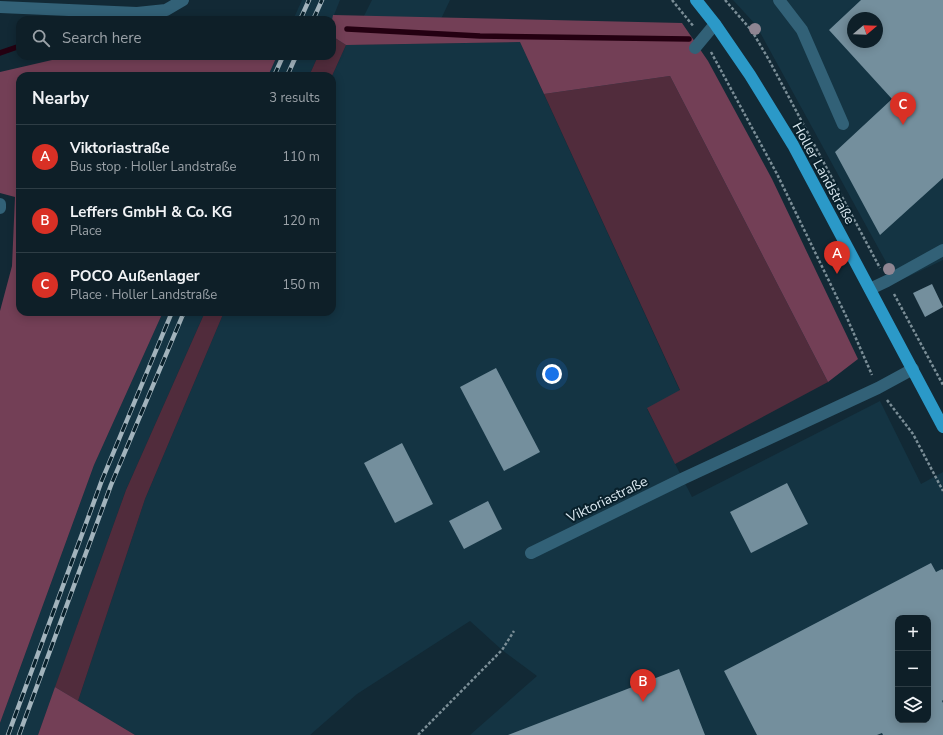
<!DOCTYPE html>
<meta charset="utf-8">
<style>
:root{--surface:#0e1f28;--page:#172730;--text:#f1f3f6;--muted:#9ba2a8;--line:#2e3d45;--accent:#d93025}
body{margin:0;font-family:"Nunito Sans",sans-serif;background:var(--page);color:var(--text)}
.controls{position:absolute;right:12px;bottom:12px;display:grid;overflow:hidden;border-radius:8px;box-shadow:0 2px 10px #0003}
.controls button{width:36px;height:36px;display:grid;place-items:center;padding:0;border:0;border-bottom:1px solid var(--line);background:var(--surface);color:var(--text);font:20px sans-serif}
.compass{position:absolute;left:847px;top:12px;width:36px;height:36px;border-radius:50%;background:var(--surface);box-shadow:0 2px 10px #0003;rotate:71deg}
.you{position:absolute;left:552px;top:374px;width:14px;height:14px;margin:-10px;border:3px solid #fff;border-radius:50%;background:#1a73e8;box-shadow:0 0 0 6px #1a73e833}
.badge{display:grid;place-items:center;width:26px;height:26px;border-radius:50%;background:var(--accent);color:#fff;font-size:13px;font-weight:700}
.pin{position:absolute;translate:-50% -33px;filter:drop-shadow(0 1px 2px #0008)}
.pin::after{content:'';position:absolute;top:21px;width:14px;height:12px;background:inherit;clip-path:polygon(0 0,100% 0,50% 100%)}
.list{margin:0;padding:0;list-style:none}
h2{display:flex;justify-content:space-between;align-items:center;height:52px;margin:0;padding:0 16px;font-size:17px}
h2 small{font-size:13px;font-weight:400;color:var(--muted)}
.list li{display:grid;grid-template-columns:26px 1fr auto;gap:12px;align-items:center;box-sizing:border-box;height:64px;padding:0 16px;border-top:1px solid var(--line)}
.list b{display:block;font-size:15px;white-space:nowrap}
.list p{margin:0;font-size:13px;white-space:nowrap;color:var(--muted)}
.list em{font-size:13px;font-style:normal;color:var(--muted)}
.icon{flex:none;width:22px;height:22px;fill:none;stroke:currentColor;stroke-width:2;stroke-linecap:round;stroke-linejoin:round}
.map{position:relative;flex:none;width:943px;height:735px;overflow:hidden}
.search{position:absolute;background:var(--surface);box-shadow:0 2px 10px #0003;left:16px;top:16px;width:320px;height:44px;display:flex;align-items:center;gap:10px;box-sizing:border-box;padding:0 14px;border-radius:12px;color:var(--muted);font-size:15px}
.panel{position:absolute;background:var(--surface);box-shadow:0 2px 10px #0003;left:16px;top:72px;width:320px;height:244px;border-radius:12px}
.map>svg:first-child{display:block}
</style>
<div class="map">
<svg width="943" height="735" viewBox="0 0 943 735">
<rect width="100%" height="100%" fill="#122935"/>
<path fill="#143443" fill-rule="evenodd" d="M302,0H340L332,20H293Z
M372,0H450L441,19L364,16Z
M733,0H943V260L897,282L756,25ZM853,18H877V42H853Z
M520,42L680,391L647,409L692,497L880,401L921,484L943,472V735H470L537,676L502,650L470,621L357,694L310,735H135L78,701L145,499L224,312H332V76L346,45ZM898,618H928V720H898Z
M277,56H318L309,76H268Z
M163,312H205L126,490L38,735H0V723L94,465Z"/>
<path fill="#512c3c" d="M332,36L346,45L332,76H309L318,56H332Z
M670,76L828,382L675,464L647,408L680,390L544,94Z
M205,312H224L145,499L78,701L55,687L126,490Z"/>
<path fill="#733f56" d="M333,15L682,23L708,61L772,179L858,359L828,382L670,76L544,94L520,42L346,45L332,36V20Z
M111,56H277L268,76H20V312H163L94,465L0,723V311L12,266L15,197L0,193V72L65,57Z
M55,687L135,735H38Z"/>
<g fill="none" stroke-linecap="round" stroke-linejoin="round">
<path stroke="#240011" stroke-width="5.5" d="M347,29L480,36L689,39
M0,53L20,46"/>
</g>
<path fill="#748f9d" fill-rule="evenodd" d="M861,0H943V178L880,235L835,152L892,99L829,30ZM853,18H877V42H853Z
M932,284L943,307L925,317L913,293Z
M496,368L540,452L504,471L460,387Z
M402,443L433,504L395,523L364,463Z
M787,483L808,524L751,553L730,512Z
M488,501L502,529L464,549L449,521Z
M931,563L936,572L942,569L943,570V700L942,701L943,703V735H883L882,733L877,735H757L724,671ZM898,618H928V720H898Z
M679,669L705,735H508Z"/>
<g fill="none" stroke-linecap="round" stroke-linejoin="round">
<path stroke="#7b8e97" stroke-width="2.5" stroke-dasharray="3 2" stroke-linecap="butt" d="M672,0L694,27
M725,0L752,31L769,60L880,268
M711,52L777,174L847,318L872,375
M894,294L943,385
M887,400L913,434L943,491
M418,735L502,650L514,631"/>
<path stroke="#326177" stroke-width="12" d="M779,0L802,30L843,124
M0,7L137,13L166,10L183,0
M695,48L715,24
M0,204V208
M870,289L887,281L943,250
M531,553L682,479L878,388L913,369"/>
<path stroke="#2b99c8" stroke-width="12" d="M696,0L715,24L750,75L793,145L943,427"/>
<defs>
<path id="rail" d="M300,20L309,0
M313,20L322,0
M274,76L283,56
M287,76L296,56
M8,735L102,480L172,312
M19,735L111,485L184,312"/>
</defs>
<use href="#rail" stroke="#a2b3bc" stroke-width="4.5"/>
<use href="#rail" stroke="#08202b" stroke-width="3" stroke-dasharray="9" stroke-linecap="butt"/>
</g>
<g fill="#8f8592">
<circle cx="755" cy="29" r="6"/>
<circle cx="889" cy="269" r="6"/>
</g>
<g text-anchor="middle" stroke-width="4" stroke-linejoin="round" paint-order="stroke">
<g font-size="14" fill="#d9e7ef" stroke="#08202b">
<text transform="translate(824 173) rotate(61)" y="5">Holler Landstraße</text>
<text transform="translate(607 499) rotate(-26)" y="5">Viktoriastraße</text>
</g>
</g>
</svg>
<div class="controls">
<button>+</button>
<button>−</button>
<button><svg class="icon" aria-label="layers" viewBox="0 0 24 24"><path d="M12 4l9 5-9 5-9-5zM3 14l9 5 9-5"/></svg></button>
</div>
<svg class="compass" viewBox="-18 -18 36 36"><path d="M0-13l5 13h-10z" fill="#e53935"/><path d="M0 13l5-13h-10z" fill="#9ba2a8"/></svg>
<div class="you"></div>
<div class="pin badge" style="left:837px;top:274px">A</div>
<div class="pin badge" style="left:643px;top:702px">B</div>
<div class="pin badge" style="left:903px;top:125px">C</div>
<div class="search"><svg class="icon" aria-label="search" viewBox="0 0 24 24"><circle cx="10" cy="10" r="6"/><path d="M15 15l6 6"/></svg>Search here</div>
<section class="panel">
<h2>Nearby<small>3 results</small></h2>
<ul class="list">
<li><span class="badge">A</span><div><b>Viktoriastraße</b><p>Bus stop · Holler Landstraße</p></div><em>110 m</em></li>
<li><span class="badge">B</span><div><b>Leffers GmbH &amp; Co. KG</b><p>Place</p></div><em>120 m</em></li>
<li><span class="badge">C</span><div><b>POCO Außenlager</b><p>Place · Holler Landstraße</p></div><em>150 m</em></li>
</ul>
</section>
</div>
